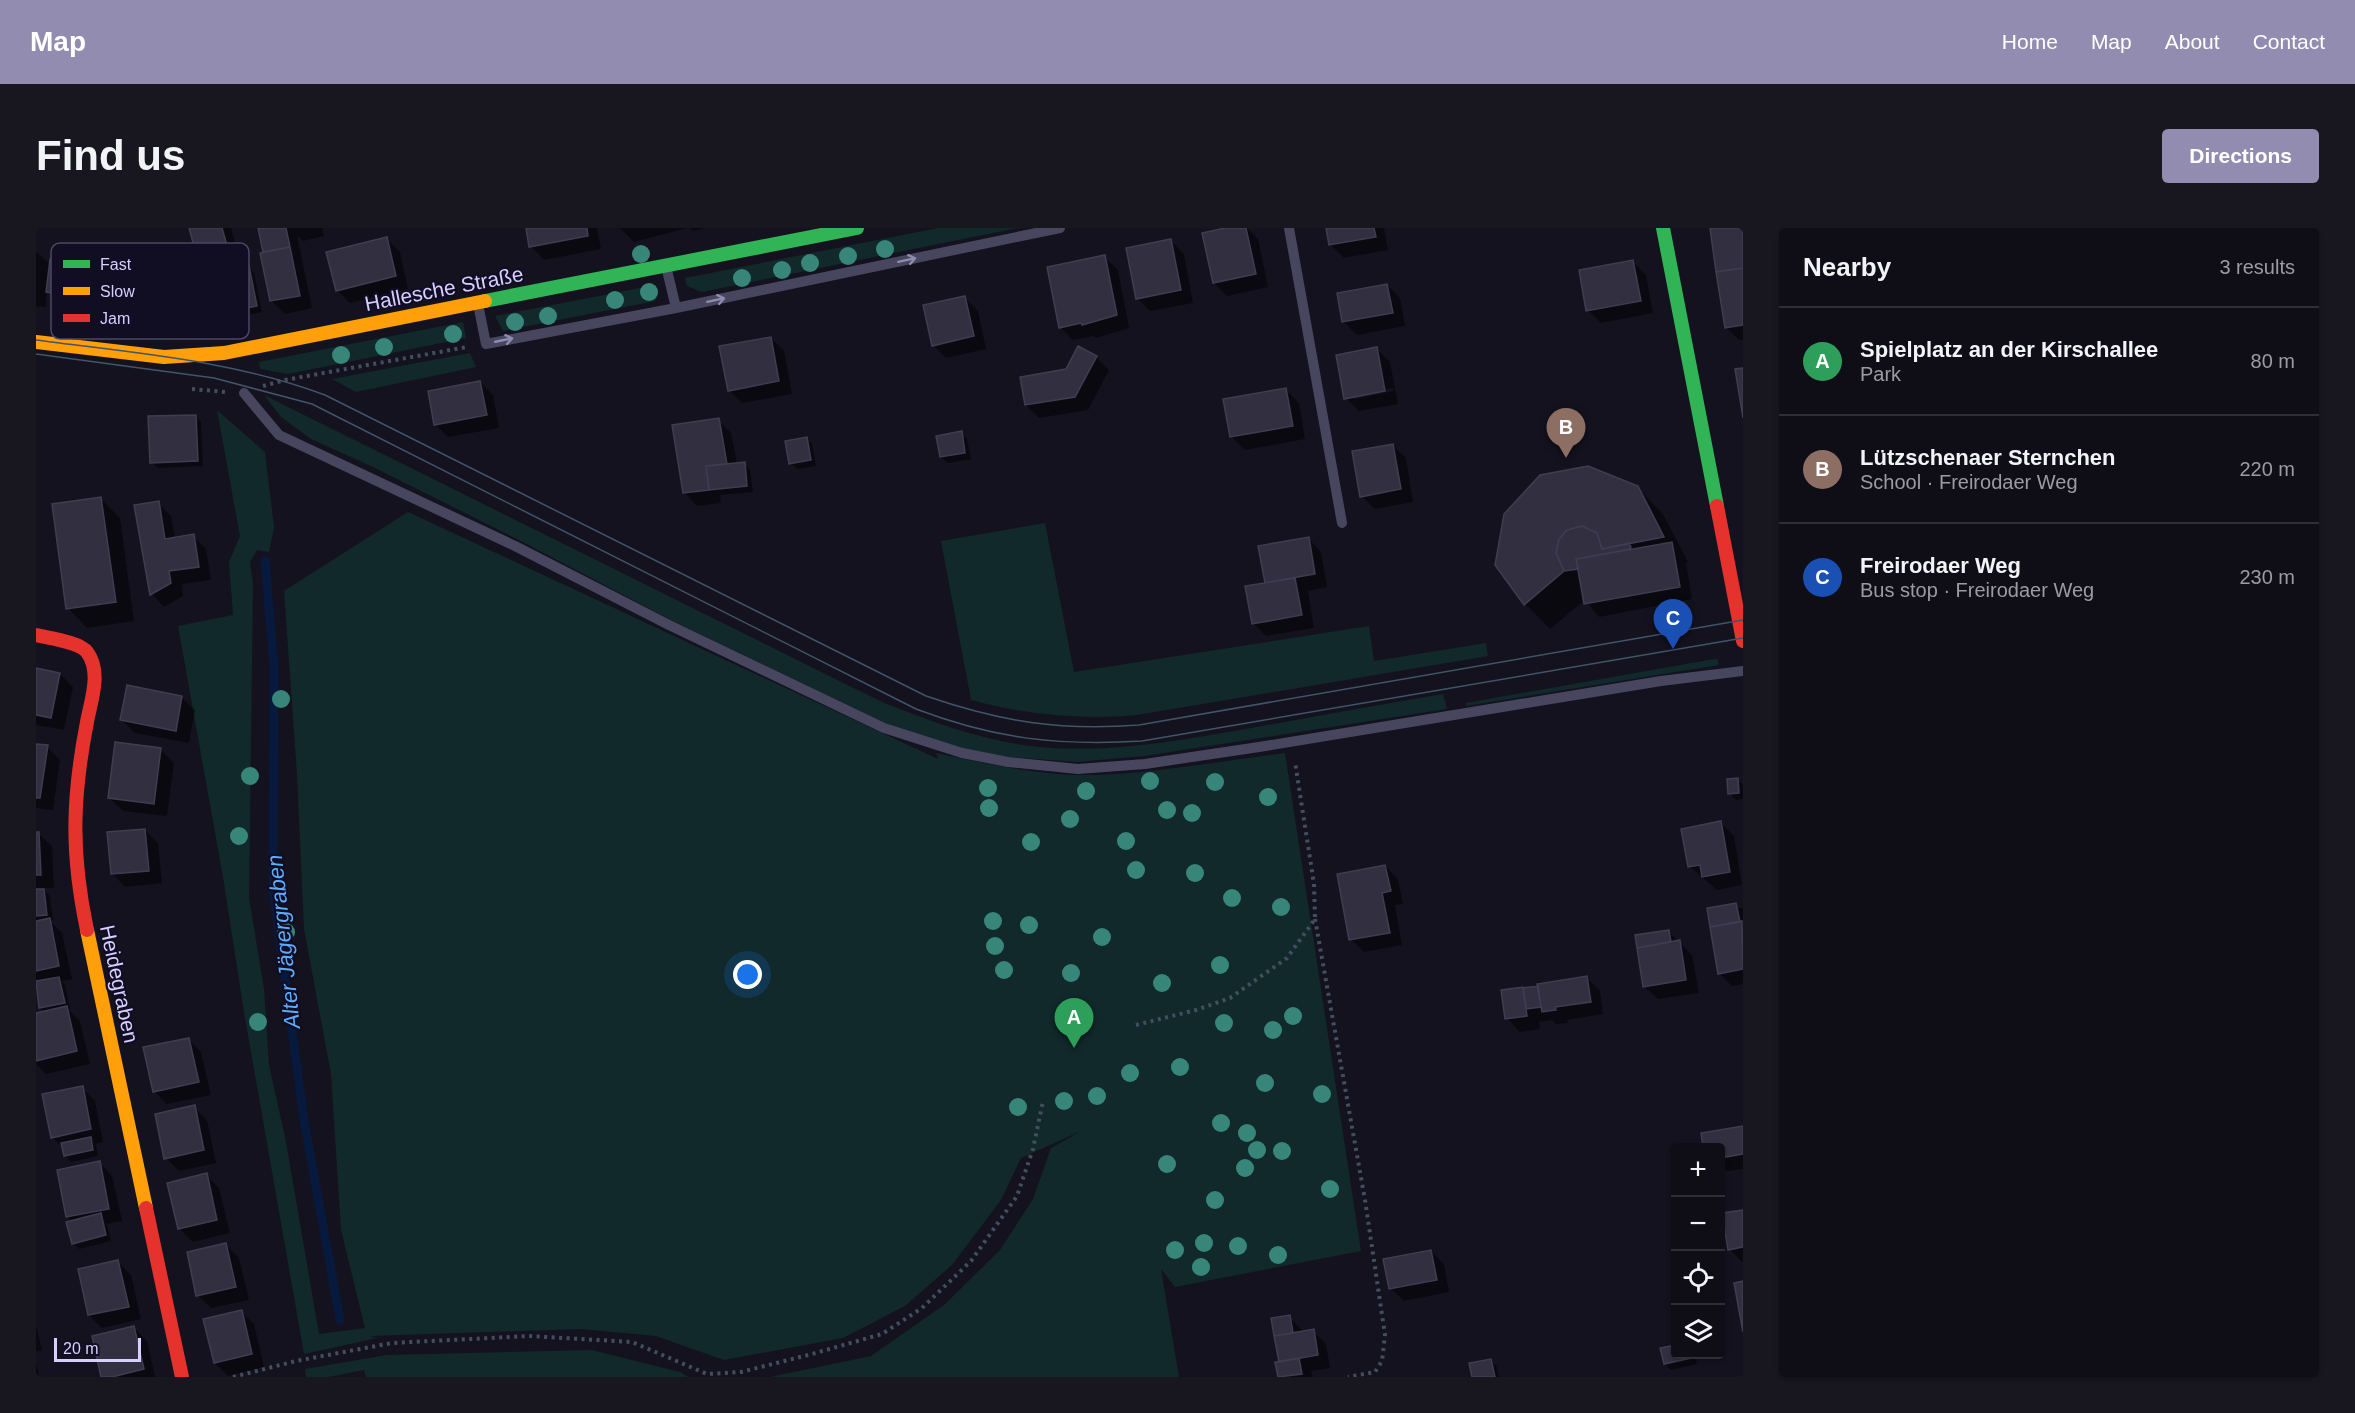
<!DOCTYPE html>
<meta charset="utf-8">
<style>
:root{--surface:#0f0e16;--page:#18171f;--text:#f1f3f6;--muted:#9b9ca1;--line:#2f2e35;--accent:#928db0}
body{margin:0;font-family:Helvetica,sans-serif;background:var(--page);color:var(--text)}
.controls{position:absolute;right:18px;bottom:18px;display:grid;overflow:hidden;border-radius:6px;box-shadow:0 2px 4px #0004}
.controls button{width:54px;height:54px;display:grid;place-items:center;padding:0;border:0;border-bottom:2px solid var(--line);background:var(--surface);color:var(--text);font:30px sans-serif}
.scale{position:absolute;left:18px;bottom:15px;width:87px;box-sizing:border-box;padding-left:6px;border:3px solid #d6cfff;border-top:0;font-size:16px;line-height:21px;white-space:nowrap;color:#d6cfff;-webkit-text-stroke:4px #110d23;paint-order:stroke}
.you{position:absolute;left:712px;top:747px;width:21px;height:21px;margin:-15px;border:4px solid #fff;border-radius:50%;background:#1a73e8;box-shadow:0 0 0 9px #1a73e833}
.badge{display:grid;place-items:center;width:39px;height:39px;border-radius:50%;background:var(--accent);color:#fff;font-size:20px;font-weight:700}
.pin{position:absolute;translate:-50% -50px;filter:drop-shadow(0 2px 3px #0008)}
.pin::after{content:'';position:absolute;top:32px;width:21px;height:18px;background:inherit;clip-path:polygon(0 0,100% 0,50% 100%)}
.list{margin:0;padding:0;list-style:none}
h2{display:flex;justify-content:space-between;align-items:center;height:78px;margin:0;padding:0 24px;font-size:26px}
h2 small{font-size:20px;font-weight:400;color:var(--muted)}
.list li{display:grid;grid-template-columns:39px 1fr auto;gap:18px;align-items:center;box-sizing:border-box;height:108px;padding:0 24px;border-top:2px solid var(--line)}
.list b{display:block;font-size:22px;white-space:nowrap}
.list p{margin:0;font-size:20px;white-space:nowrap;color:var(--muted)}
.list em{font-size:20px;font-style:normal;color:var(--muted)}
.icon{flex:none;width:33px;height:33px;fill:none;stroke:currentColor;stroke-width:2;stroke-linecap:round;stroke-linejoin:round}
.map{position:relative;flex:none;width:1707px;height:1149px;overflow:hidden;border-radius:6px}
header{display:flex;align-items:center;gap:36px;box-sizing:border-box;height:84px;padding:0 30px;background:var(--accent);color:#fff}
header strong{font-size:28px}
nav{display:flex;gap:33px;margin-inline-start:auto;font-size:21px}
.intro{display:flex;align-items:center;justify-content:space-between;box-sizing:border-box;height:144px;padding:0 36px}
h1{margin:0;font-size:42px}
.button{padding:15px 27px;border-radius:6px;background:var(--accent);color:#fff;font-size:21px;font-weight:700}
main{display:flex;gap:36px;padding:0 36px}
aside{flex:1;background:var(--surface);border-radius:6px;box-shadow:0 2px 4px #0004}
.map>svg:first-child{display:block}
</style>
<header>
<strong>Map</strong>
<nav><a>Home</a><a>Map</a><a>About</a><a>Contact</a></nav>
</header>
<div class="intro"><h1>Find us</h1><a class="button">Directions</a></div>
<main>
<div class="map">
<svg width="1707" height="1149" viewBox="0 0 1707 1149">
<rect width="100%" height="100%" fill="#14121e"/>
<path fill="#11292b" d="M902,0H981L666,64L651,58L649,50Z
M620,57L622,69L619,73L467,103L459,88Z
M427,94L430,110L252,146L224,141L223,134Z
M434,125L440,139L320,164L296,151Z
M228,167L846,474C894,493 942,511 994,518C1067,527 1138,513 1210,501C1276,489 1341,477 1407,466L1411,481L1108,528L1041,534L973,529L927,521L893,511L849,495L635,392L483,312L337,239L275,211L245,189Z
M181,182L229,224L238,299L233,324L221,322L214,334L217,356L213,670L228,761L233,837L250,914L283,1106L329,1100L305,1002L295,846L268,701L261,546L248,363L372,284L902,531L900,525C947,535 992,545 1040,547C1106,548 1183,533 1249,525L1325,1023L1139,1059L1125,1041L1143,1149H734L835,1128L908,1077L964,1022L997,971L1015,920L1045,903L985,930L965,972L916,1037L869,1078L807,1110L688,1132L620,1108L545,1101L334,1108L341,1110L268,1126L208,784L187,649L142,398L197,387L193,334L204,308Z
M1009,295L1038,444L1333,398L1338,433L1450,415L1452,428L1101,487C1045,492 989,487 935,472L905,313Z
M1678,431H1681L1683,437L1430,478V475Z
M556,1122L644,1144L652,1149H330L328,1142L292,1149H270L269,1141L351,1127Z"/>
<path fill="#0007" fill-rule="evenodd" d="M155,0H195L204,34L176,42L163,29Z
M224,0H286L288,8L267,13L261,7L276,80L249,86L236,73Z
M491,0H561L565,21L508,32L495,18Z
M584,0H651L598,14Z
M654,0H670L657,3Z
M1196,0H1211L1222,11L1232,59L1191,68L1178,55Z
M1292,0H1348L1352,22L1308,30L1295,17Z
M1675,0H1707V112H1703L1690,99Z
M351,11L364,24L372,61L314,75L301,62Z
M1135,13L1148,26L1157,75L1114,83L1101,70Z
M0,24L15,37L74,41L81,47L76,78L18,70L11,63L10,79L0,78Z
M1068,29L1082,42L1093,100L1060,110L1058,108L1037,112L1024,99Z
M1597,34L1610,47L1617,85L1565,95L1552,82Z
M212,39L218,45L226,84L184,92L178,86Z
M1351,57L1364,70L1369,98L1321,107L1307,93Z
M929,70L942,83L950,121L910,130L897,117Z
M735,110L748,123L756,166L706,175L693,162Z
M1341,121L1354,134L1362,176L1323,183L1310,170ZM1357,160V163L1318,171V168Z
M1060,129L1073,142L1052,182L1003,190L990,177L1030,143Z
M444,154L457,167L463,200L412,209L399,196Z
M1249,161L1263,175L1269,211L1209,222L1196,209L1189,172Z
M159,188L165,194L167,238L122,240L115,234Z
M682,192L695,205L701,236L708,235L714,242L717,264L684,267L685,275L661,278L648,264Z
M925,205L931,211L935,231L912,235L905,229Z
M770,210L776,216L780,238L761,241L755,235Z
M1356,217L1370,230L1377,274L1339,281L1326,268Z
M1601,259L1627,286L1652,334L1650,335L1656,371L1563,389L1549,372L1514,401L1489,376Z
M65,271L84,290L98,393L51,400L32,380Z
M122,275L135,288L139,311L157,308L170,321L175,352L146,356L147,368L128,379L116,366L100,279Z
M1272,310L1285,324L1291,359L1272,363L1278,400L1230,408L1217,395L1231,356Z
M0,442L24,446L37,459L28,502L0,497Z
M145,469L159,482L153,515L99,505L86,492Z
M0,517L11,519L24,532L17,582L0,580Z
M125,522L138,535L131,588L87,583L73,570Z
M1701,551L1707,557V571L1700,572L1694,566Z
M1685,595L1698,608L1706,657L1681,662L1653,638Z
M109,602L122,615L126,655L89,659L76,645Z
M0,605H2L16,618L18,660H6L14,668L17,692L14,693L26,705L36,751L26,753L29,757L34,781H32L44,793L54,836L10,846L0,836V787L9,785L4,780L0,758Z
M1349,638L1362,651L1367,676L1359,677L1366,717L1328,724L1315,711Z
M1700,677L1703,680H1707V756L1696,758L1683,745Z
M1633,703L1639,710L1640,714H1643L1656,727L1663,765L1622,771L1608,758Z
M1551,750L1564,763L1567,786L1531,792L1532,795L1520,796L1516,792L1503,794L1504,801L1484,804L1471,790Z
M152,811L165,824L175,867L131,876L118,863Z
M46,860L59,873L67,914L60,916L62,928L35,934L29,927L28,921L16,909Z
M158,879L171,892L180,935L143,943L130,930Z
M1707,900V941L1684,944V920Z
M63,934L76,948L86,993L71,996L75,1013L43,1021L37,1015V994L32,989L22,943Z
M170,947L183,960L194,1005L157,1014L144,1001Z
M1707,983V1034H1706L1693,1021Z
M190,1017L203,1030L213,1072L175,1080L162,1067Z
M1395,1023L1408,1036L1413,1064L1368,1073L1354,1060Z
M82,1034L95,1047L105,1091L66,1100L53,1087Z
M205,1083L218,1096L228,1139L192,1148L179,1135L169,1092Z
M1253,1089L1266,1102L1267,1105L1277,1103L1290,1116L1294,1140L1275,1143L1277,1149H1243L1241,1136L1244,1135Z
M0,1098L6,1122L0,1124Z
M98,1100L111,1113L119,1149H67Z
M1640,1126H1659L1661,1136L1635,1142L1629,1136Z
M1455,1133L1461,1139L1463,1149H1438Z
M0,1135L3,1147H0Z"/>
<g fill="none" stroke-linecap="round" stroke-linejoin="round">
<path stroke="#08193e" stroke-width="9" d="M229,333L238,439L237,660L268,892L304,1092"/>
</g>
<path fill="#323040" stroke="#413c52" stroke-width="1.5" d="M153,0H186L192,21L161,29Z
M222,0H250L254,19L227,24Z
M490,0H551L552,8L493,19Z
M1189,0H1210L1220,46L1177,55L1166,5Z
M1290,0H1338L1340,9L1293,17Z
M1674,0H1707V40L1680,44Z
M351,9L360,48L300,63L290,24Z
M1135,11L1145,62L1100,71L1090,20Z
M254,19L264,68L234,73L224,25Z
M1069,27L1081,87L1046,97L1045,95L1023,100L1011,39Z
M14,31L75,39L70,73L10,64Z
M1597,32L1605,73L1550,83L1543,42Z
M213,38L221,78L177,86L168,46Z
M1707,40V97L1689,100L1680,44Z
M1351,56L1357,85L1306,94L1301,65Z
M929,68L938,108L896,118L887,77Z
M735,109L743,153L692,163L683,118Z
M1042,118L1061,128L1039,169L989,177L984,149L1030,141Z
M1341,119L1349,163L1308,171L1300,127Z
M1707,140V190L1699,141Z
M444,153L451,187L398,197L392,163Z
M1250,160L1257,198L1194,209L1187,171Z
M160,187L162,233L114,235L112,188Z
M683,190L691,236L670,238L673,262L647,265L636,197Z
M926,203L929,225L904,229L900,208Z
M771,209L775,232L753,236L749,213Z
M1357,216L1365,261L1324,269L1316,223Z
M709,234L711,258L673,262L670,238Z
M1552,238L1602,258L1628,309L1566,321L1561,305L1546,298L1531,302L1523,311L1520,325L1528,343L1488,377L1459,337L1468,286L1504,247Z
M65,269L80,374L30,381L16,276Z
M123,273L129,311L158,306L163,339L133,343L135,355L114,367L98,277Z
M1546,298L1561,305L1566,321L1594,315L1595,321L1540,331L1542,341L1528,343L1520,325L1523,311L1531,302Z
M1273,309L1279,346L1229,355L1222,318Z
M1636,314L1644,359L1548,376L1540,331Z
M1259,350L1266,387L1216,396L1209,358Z
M0,440L24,445L15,490L0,487Z
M91,457L146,468L140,503L84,492Z
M79,514L125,520L118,576L72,570Z
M0,516L12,517L4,570H0Z
M1702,550L1703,565L1692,566L1691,551Z
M1685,593L1694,644L1666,649L1664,637L1652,639L1645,601Z
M109,601L113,643L75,646L71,604Z
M0,604H3L5,647H0Z
M1349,637L1355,663L1346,665L1354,705L1313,712L1301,646Z
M0,661H8L11,687L0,688Z
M1700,675L1704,694L1674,699L1671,680Z
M14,690L23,738L0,743V693Z
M1706,693L1707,741L1682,746L1674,699Z
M1633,702L1635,714L1601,720L1599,707Z
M1644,712L1650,752L1607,759L1601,720Z
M1551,748L1555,774L1519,779L1520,782L1506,784L1501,756Z
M23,749L29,775L3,780L0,753Z
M1502,758L1505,779L1490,781L1487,760Z
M1487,759L1491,788L1469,791L1465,762Z
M31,778L41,823L0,833V785Z
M153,810L163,854L117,864L107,819Z
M47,858L55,901L15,910L6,866Z
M159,877L168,922L128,931L119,886Z
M1707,898V926L1684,930V920H1667L1665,905Z
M55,909L57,922L28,928L25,915Z
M64,933L73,981L30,989L21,942Z
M171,945L181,992L142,1001L131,955Z
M1707,982V1019L1692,1022L1686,985Z
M65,985L70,1007L36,1016L30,994Z
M190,1015L200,1059L160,1068L151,1024Z
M1395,1022L1401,1052L1353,1061L1347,1031Z
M82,1032L93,1079L52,1087L42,1041Z
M1707,1053V1104L1698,1055Z
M206,1082L216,1126L178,1135L167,1091Z
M1254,1087L1257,1105L1238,1108L1235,1090Z
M98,1098L108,1141L76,1149H65L56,1108Z
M1278,1101L1282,1127L1243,1134L1238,1108Z
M1640,1117V1126H1655L1656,1130L1628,1136L1624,1120Z
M1263,1130L1266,1146L1242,1149L1239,1134Z
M1455,1131L1459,1149H1436L1433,1135Z"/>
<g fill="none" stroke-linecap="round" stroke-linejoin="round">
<path stroke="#424f5f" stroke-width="4" stroke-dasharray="3 4.5" stroke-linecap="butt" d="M227,158L249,152L431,119
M156,161L190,164
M1279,691L1329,972L1349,1107L1346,1133L1339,1144L1312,1149
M1100,797L1160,782L1194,770L1251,730L1279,691L1278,656L1259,534
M197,1149L260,1133L356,1115L493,1108L596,1114L671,1146L705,1144L776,1126L846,1106L886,1080L935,1033L981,968L997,921L1007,873"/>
<path stroke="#48465f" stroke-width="10" d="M1253,0L1306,295
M631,42L640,80
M442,76L450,116L640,80L1024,0
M208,165L243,207L479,318L633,397L848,500L926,525L972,534L1042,541L1109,536L1223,519L1625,453L1707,443"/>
<path stroke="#30b455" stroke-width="14" d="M1627,0L1681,278
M449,73L821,0"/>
<path stroke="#ff9f0a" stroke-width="14" d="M0,114L128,129L188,125L449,73
M51,702L110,980"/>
<path stroke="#e5322d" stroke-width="14" d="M1681,278L1707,413
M0,407C12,410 44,414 51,424C66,444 55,472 51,494C36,571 35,626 51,702
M110,980L146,1149"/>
<path stroke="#415569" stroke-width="1.5" d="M0,112C97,125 196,132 289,167L890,468C966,494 1023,503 1103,497L1707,392
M0,126L178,150L276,176L880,481C959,511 1022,518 1106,513L1707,410"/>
</g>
<g fill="#38867a">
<circle cx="849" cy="21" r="9"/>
<circle cx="605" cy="26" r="9"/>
<circle cx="812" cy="28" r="9"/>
<circle cx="774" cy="35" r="9"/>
<circle cx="746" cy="42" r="9"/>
<circle cx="706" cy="50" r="9"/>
<circle cx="613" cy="64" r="9"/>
<circle cx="579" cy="72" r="9"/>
<circle cx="512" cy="88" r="9"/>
<circle cx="479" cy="94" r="9"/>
<circle cx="417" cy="106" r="9"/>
<circle cx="348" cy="119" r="9"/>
<circle cx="305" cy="127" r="9"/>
<circle cx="245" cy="471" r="9"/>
<circle cx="214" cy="548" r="9"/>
<circle cx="1114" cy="553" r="9"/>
<circle cx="1179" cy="554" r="9"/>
<circle cx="952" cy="560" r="9"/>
<circle cx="1050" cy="563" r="9"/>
<circle cx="1232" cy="569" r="9"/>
<circle cx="953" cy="580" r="9"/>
<circle cx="1131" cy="582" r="9"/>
<circle cx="1156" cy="585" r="9"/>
<circle cx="1034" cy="591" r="9"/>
<circle cx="203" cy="608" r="9"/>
<circle cx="1090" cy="613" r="9"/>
<circle cx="995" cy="614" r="9"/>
<circle cx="1100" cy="642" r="9"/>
<circle cx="1159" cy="645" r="9"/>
<circle cx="1196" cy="670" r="9"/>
<circle cx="1245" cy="679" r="9"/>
<circle cx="957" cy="693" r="9"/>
<circle cx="993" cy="697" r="9"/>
<circle cx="250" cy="704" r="9"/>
<circle cx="1066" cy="709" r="9"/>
<circle cx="959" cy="718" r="9"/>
<circle cx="1184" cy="737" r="9"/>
<circle cx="968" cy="742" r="9"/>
<circle cx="1035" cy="745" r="9"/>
<circle cx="1126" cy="755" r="9"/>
<circle cx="1257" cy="788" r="9"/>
<circle cx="222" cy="794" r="9"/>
<circle cx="1188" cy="795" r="9"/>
<circle cx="1237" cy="802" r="9"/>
<circle cx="1144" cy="839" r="9"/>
<circle cx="1094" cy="845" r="9"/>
<circle cx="1229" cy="855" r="9"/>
<circle cx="1286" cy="866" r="9"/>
<circle cx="1061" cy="868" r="9"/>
<circle cx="1028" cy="873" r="9"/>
<circle cx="982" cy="879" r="9"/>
<circle cx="1185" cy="895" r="9"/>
<circle cx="1211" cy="905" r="9"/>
<circle cx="1221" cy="922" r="9"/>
<circle cx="1246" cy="923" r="9"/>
<circle cx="1131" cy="936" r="9"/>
<circle cx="1209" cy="940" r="9"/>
<circle cx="1294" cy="961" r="9"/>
<circle cx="1179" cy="972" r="9"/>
<circle cx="1168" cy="1015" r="9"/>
<circle cx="1202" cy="1018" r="9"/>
<circle cx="1139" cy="1022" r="9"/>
<circle cx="1242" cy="1027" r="9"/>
<circle cx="1165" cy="1039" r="9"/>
</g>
<defs><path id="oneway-shaft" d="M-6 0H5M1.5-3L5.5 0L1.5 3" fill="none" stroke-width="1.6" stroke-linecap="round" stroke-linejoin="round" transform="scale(1.5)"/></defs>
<g stroke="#8f8aaf">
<use href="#oneway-shaft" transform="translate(871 32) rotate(-12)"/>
<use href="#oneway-shaft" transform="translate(680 72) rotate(-12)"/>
<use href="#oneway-shaft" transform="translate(468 112) rotate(-11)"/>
</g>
<g text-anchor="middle" stroke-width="4.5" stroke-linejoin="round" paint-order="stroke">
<g font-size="21" fill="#d6cfff" stroke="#110d23">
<text transform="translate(408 61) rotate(-11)" y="7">Hallesche Straße</text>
<text transform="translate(83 756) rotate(78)" y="7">Heidegraben</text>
</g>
<g font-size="22" font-style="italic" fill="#5dadff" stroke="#110d23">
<text transform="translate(247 714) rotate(-96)" y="8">Alter Jägergraben</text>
</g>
</g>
<rect x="15" y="15" width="198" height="96" rx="9" fill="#110d23" stroke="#4c4765" stroke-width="1.5"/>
<rect x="27" y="32" width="27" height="8" fill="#30b455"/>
<rect x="27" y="59" width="27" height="8" fill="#ff9f0a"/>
<rect x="27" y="86" width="27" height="8" fill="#e5322d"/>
<g font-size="16" fill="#d6cfff">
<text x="64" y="42">Fast</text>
<text x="64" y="69">Slow</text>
<text x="64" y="96">Jam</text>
</g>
</svg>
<div class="controls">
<button>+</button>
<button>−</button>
<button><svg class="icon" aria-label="locate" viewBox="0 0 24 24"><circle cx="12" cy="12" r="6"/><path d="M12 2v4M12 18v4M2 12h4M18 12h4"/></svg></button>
<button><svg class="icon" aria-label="layers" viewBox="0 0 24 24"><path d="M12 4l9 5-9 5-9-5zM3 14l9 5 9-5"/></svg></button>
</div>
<div class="scale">20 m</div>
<div class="you"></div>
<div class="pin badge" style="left:1038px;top:820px;background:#2e9e5b">A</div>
<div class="pin badge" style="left:1530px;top:230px;background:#8d6e63">B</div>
<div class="pin badge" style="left:1637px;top:421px;background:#1a4fb4">C</div>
</div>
<aside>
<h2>Nearby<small>3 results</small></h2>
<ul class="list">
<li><span class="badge" style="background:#2e9e5b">A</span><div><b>Spielplatz an der Kirschallee</b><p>Park</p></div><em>80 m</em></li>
<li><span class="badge" style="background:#8d6e63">B</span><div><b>Lützschenaer Sternchen</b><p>School · Freirodaer Weg</p></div><em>220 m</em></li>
<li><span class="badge" style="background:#1a4fb4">C</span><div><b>Freirodaer Weg</b><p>Bus stop · Freirodaer Weg</p></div><em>230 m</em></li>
</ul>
</aside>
</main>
